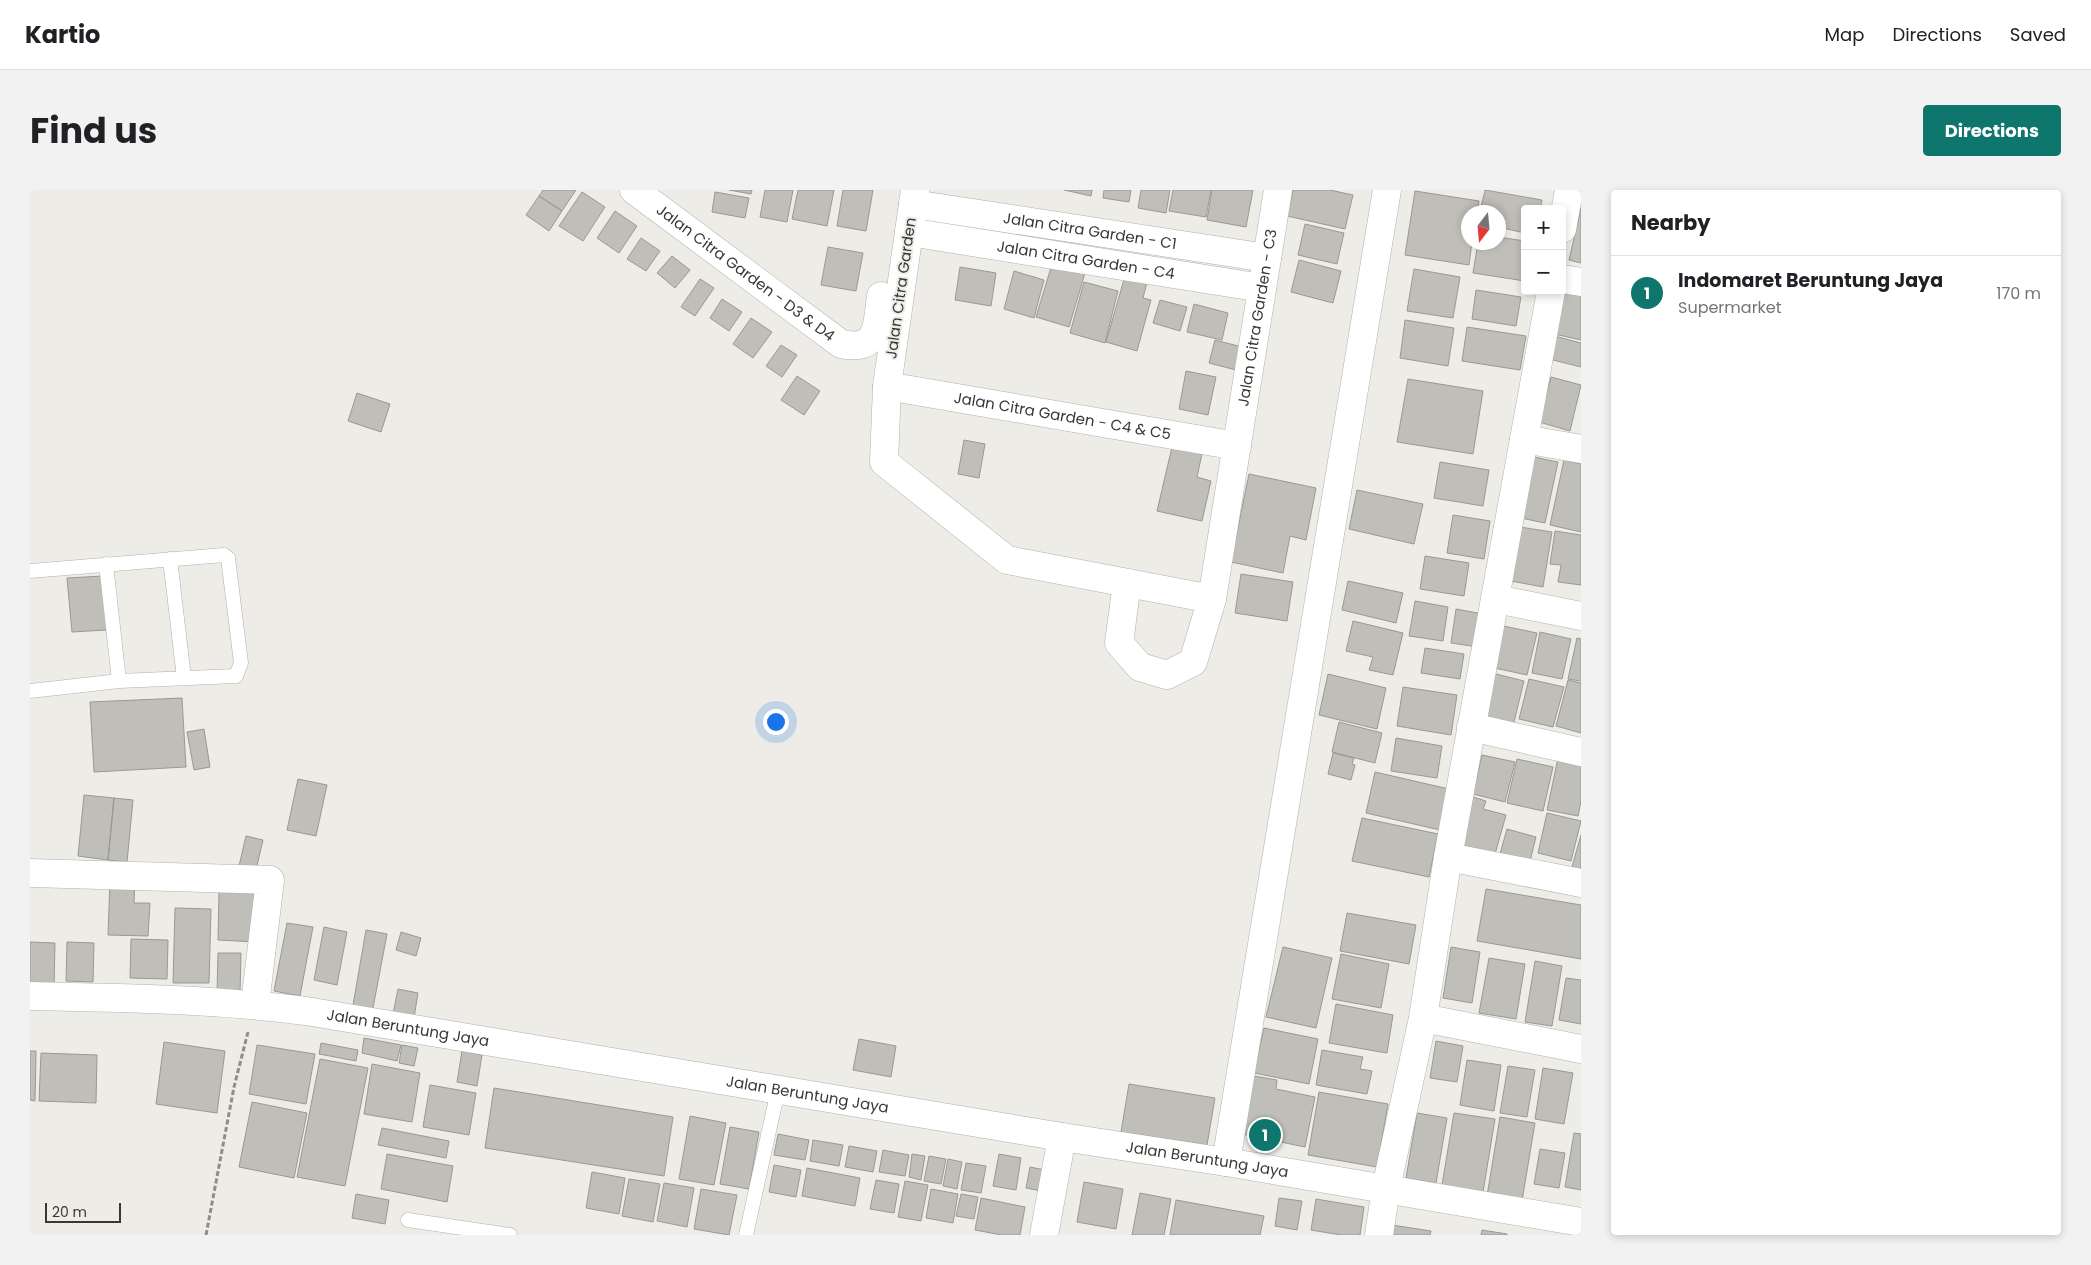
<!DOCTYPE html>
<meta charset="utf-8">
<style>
:root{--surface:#fff;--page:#f2f2f2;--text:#202124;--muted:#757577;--line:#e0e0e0;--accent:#0f766e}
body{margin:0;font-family:Poppins,sans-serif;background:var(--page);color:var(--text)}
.controls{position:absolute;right:15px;top:15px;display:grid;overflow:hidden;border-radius:5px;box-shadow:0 2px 8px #0003}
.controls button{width:45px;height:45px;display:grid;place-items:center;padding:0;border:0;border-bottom:1px solid var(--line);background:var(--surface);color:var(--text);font:25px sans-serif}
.compass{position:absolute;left:1431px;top:15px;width:45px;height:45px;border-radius:50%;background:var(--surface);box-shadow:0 2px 8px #0003;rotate:196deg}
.scale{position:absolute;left:15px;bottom:12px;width:76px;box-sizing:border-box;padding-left:5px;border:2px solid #383735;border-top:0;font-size:14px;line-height:18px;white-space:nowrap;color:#383735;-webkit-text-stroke:4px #edece7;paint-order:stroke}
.you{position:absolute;left:745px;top:531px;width:18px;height:18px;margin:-12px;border:4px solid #fff;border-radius:50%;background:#1a73e8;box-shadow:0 0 0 8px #1a73e833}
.badge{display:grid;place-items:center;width:32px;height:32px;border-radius:50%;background:var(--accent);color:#fff;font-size:16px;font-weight:700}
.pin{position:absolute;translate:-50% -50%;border:2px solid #fff;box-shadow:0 1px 5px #0006}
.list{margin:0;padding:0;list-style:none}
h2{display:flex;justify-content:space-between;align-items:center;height:65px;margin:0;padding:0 20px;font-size:21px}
h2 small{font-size:16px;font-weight:400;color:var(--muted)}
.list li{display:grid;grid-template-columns:32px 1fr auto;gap:15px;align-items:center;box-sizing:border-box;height:75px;padding:0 20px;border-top:1px solid var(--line)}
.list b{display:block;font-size:19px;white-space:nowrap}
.list p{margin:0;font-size:16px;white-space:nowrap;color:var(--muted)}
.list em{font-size:16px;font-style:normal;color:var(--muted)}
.map{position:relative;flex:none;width:1551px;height:1045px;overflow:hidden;border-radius:5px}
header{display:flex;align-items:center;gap:30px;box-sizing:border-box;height:70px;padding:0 25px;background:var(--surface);border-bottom:1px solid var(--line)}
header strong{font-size:24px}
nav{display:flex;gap:28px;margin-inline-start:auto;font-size:18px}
.intro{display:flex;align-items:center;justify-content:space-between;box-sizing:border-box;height:120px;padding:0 30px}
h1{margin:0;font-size:35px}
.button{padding:12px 22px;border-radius:5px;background:var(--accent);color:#fff;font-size:18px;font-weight:700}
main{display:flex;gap:30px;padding:0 30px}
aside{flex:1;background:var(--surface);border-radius:5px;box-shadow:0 2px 8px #0003}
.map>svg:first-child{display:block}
</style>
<header>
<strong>Kartio</strong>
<nav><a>Map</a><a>Directions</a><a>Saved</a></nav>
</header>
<div class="intro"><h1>Find us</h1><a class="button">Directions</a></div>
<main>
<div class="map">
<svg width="1551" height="1045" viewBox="0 0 1551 1045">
<rect width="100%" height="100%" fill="#edece7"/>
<path fill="#bfbeb9" stroke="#999893" d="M513,0H546L532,21L509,6Z
M699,0H722L721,4Z
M735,0H763L757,32L730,27Z
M768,0H804L797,36L762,29Z
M813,0H843L836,41L807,36Z
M1034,0H1062L1061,6Z
M1074,0H1101L1099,12L1073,8Z
M1111,0H1140L1136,23L1108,18Z
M1143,0H1181L1176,27L1139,21Z
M1182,0H1223L1216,37L1177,30Z
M1263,0H1300L1323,5L1315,39L1257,26Z
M1455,0L1512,10L1510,19H1495V43L1468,37V22H1450Z
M1385,1L1449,11L1447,22H1438V52H1442L1439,75L1375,65Z
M552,2L575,17L553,51L529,36Z
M685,2L719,8L715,28L682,22Z
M509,6L532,21L519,41L496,25Z
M1551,18V73L1539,70Z
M585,21L607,36L589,63L567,48Z
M1275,34L1314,43L1307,74L1268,65Z
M1468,47L1495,51V91L1443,83L1448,52H1468Z
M611,48L630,61L616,81L597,69Z
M798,57L833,63L826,101L791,95Z
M642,66L660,80L645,98L627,83Z
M1269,70L1311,81L1303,113L1261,102Z
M1022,74L1055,83L1039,137L1006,127Z
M930,77L966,83L961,116L925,110Z
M1384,79L1430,87L1423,128L1377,121Z
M984,81L1014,90L1004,128L974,119Z
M1095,86L1117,92L1113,108L1121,110L1107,161L1076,152Z
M670,89L684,98L665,126L651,117Z
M1054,92L1088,101L1075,153L1040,143Z
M1551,99V150L1520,143L1530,101Z
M1446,100L1491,107L1486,136L1442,129Z
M692,109L712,122L699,141L680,128Z
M1130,110L1157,117L1150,141L1123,133Z
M1164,114L1198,123L1192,150L1157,142Z
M721,128L742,142L723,168L703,154Z
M1375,130L1424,138L1418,176L1370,168Z
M1437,137L1496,146L1490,180L1432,171Z
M1521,145L1551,153V177L1515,168Z
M1185,150L1212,157L1206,180L1179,173Z
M751,155L767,165L752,187L736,176Z
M1156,181L1186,187L1178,225L1149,219Z
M767,186L790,201L774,225L751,210Z
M1521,187L1551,195L1540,241L1509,232Z
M1378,189L1453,201L1443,264L1367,252Z
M327,203L360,214L351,242L318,231Z
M934,250L955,254L949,288L928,284Z
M1142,257L1172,264L1167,287L1181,291L1172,331L1127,321Z
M1499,266L1528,272L1515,333L1486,327Z
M1534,270L1551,274V342L1520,335Z
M1410,272L1459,280L1453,316L1404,308Z
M1219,284L1286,298L1276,350L1260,346L1253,383L1201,372Z
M1327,300L1393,314L1384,354L1319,339Z
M1423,325L1460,331L1454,369L1417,363Z
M1490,337L1522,342L1513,397L1481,391Z
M1525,341L1551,345V395L1528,392L1531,375L1520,374Z
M1395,366L1439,373L1434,406L1390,399Z
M1211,384L1263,392L1257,431L1205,423Z
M73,386L77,440L42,442L37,388Z
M1318,391L1373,403L1366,433L1312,420Z
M1385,411L1418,417L1413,451L1379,446Z
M1426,419L1453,424L1448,457L1421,453Z
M1323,431L1373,443L1363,485L1339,480L1343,467L1316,461Z
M1469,435L1507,443L1497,485L1460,477Z
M1510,442L1541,449L1532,489L1502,483Z
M1547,448L1551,449V491L1538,489Z
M1395,458L1434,464L1430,489L1391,483Z
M1458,482L1494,491L1483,536L1447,527Z
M1298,484L1356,498L1347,539L1289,525Z
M1499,489L1534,497L1523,537L1489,529Z
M1538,490L1551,493V543L1526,536Z
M1373,497L1427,505L1421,545L1367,536Z
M152,508L156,577L64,582L60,512Z
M1309,532L1352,543L1345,573L1302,562Z
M174,539L180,577L164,580L157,542Z
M1366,548L1412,556L1407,588L1361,581Z
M1303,563L1324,568L1322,574L1325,575L1321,590L1298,584Z
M1452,565L1485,572L1475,612L1443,604Z
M1528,568L1551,573V611L1548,626L1517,620Z
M1487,569L1523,577L1513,621L1477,613Z
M1345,582L1419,599L1410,640L1336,623Z
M268,589L297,595L286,646L257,640Z
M54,605L84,608L78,670L48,666Z
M1440,606L1456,611L1453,619L1476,625L1465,664L1428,654Z
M84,608L103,610L97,672L78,670Z
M1517,623L1551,631L1541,671L1508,663Z
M1332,628L1408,644L1399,687L1322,671Z
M1477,639L1506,647L1500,671L1470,664Z
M1551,645V687L1540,684Z
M216,646L233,650L226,680L209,676Z
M80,689L105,690L104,713H120L118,746L78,745Z
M1456,699L1551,715V769L1447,751Z
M189,702L228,703L226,752L188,750Z
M145,718L181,719L179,793H143Z
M1317,723L1386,735L1379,774L1310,761Z
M257,733L283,737L270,806L244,801Z
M294,737L317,742L307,795L284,790Z
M336,740L357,744L343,818L323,815Z
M371,742L391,748L386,766L366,760Z
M101,749L138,750L137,789L100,788Z
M0,752L25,753L24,799H0Z
M37,752L64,753L63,792L36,791Z
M1253,757L1302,768L1286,838L1236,827Z
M1421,757L1450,762L1442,813L1413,808Z
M188,763H211L210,803H187Z
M1311,764L1359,774L1351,818L1302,809Z
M1459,768L1495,774L1486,829L1449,823Z
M1505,771L1532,776L1522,836L1495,832Z
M1536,788L1551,790V834L1529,830Z
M368,799L388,803L384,828L363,824Z
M1306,814L1363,825L1357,863L1299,853Z
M1234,838L1288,849L1279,894L1224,883Z
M334,848L371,855L367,871L332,863Z
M829,849L866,856L861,887L823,880Z
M1406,851L1433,856L1427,892L1400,888Z
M134,852L195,861L187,923L126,914Z
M291,853L328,860L326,871L289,864Z
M227,855L285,864L276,914L219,904Z
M372,855L388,858L384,876L369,873Z
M1292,860L1333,867L1330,879L1342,881L1337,904L1286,895Z
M0,861H6L5,911L0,910Z
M432,861L452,865L447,896L427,892Z
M11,863L67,865L66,913L9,911Z
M290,869L338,878L315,996L267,987Z
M1437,870L1471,875L1464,921L1430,915Z
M342,874L390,883L382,932L334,924Z
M1478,876L1505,880L1497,927L1470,923Z
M1513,878L1543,883L1534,934L1505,929Z
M1224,886L1247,890L1246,899L1285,907L1275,957L1212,944Z
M1099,894L1185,908L1177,955L1091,942Z
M400,895L446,903L439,945L393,937Z
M464,898L643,927L634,986L455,958Z
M1289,902L1358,914L1347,977L1278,965Z
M222,912L277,923L264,988L209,977Z
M1387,923L1417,928L1406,993L1376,988Z
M1424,923L1465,929L1453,1002L1412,995Z
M660,926L696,933L684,995L649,989Z
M1470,927L1505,933L1492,1011L1457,1006Z
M700,937L729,942L719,999L690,994Z
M352,938L419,951L416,968L348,955Z
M1544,943L1551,944V1000L1535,997Z
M748,944L779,950L775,970L744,965Z
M783,950L813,955L809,976L780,971Z
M819,956L847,961L843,982L815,977Z
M1510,959L1535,963L1529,998L1504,994Z
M853,960L879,965L875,986L849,982Z
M357,964L423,976L417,1012L351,999Z
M882,964L895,966L891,990L879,987Z
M969,964L991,968L986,1000L963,996Z
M899,966L916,969L911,994L894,991Z
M918,969L932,972L927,999L913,996Z
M936,973L956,976L951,1003L931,1000Z
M744,975L771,980L766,1007L739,1002Z
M1000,977L1015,980L1011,1001L996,998Z
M777,978L830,988L825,1016L772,1006Z
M562,982L595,988L589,1024L556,1018Z
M599,989L630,994L623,1032L592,1026Z
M846,990L869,994L864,1023L840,1019Z
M875,991L898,995L891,1031L868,1027Z
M1054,992L1093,999L1086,1039L1047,1032Z
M634,993L664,998L657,1037L627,1031Z
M671,999L707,1005L699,1045L664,1039Z
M901,999L928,1004L923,1033L896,1028Z
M1110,1003L1141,1009L1134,1045H1102Z
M326,1004L359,1010L355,1034L322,1028Z
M931,1004L948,1007L944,1029L926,1026Z
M951,1008L995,1017L990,1045H972L945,1040Z
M1249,1008L1272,1011L1267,1040L1245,1036Z
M1286,1009L1334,1017L1330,1045H1311L1281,1040Z
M1146,1010L1234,1026L1230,1045H1140Z
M1362,1035L1401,1041L1400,1045H1361Z
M1452,1040L1477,1044V1045H1451Z"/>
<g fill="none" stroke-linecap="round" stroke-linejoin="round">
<defs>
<path id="service" d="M140,369L154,488
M76,374L89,491
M0,381L194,365L198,368L211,473L206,486L89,491L0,501
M378,1030L480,1045
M716,1045L748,900"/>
<g id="minor">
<path id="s1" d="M604,0L811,154C850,162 847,134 851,106"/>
<path id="s2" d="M885,0L857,196L854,272L977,370L1182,409L1248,0"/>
<path id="s3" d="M883,14L1237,68"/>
<path d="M1532,39L1539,0"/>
<path id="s4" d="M879,42L1232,98"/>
<path d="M1532,89L1551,92"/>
<path id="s5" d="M857,196L1207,256"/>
<path d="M1494,249L1551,259"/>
<path d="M1097,393L1089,453L1110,477L1137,485L1163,472L1182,409"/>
<path d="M1466,409L1551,426"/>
<path d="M1441,537L1551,562"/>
<path d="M1418,667L1551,693"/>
<path d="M0,683L240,690L225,814"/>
<path id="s6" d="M0,806C93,808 184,809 276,821L1032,947L1196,972L1551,1032"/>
<path d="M1393,828L1551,859"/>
<path d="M1196,972L1357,0"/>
<path d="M1014,1045L1032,947"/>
<path d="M1349,1045L1356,998L1393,828L1418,667L1521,101"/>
</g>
</defs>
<use href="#service" stroke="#b2b1ac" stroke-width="15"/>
<use href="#minor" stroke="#b2b1ac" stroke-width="29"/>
<path stroke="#8e8d89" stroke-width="3" stroke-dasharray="5 2.5" stroke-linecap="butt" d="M176,1045L204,897L218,842"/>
<use href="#service" stroke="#fff" stroke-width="14"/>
<use href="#minor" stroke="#fff" stroke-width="28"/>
</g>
<g text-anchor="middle" stroke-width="4" stroke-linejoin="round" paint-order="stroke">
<g font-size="15" fill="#383735" stroke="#edece7">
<text dy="5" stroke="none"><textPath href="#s3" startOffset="179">Jalan Citra Garden - C1</textPath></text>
<text dy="5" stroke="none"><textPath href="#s4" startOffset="179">Jalan Citra Garden - C4</textPath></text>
<text dy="5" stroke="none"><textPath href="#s1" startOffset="139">Jalan Citra Garden - D3 &amp; D4</textPath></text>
<text transform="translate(871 98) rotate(-82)" y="5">Jalan Citra Garden</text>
<text dy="5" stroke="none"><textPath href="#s2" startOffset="925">Jalan Citra Garden - C3</textPath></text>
<text dy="5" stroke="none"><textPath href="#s5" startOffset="178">Jalan Citra Garden - C4 &amp; C5</textPath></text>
<text dy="5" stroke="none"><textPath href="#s6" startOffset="380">Jalan Beruntung Jaya</textPath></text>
<text dy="5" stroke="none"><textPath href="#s6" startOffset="785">Jalan Beruntung Jaya</textPath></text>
<text dy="5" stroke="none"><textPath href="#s6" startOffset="1190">Jalan Beruntung Jaya</textPath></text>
</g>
</g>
</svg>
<div class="controls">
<button>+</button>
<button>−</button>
</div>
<svg class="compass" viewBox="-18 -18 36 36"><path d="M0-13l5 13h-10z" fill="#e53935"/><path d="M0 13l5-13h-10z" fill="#757577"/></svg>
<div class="scale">20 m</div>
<div class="you"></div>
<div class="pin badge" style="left:1235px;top:945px">1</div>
</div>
<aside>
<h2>Nearby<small></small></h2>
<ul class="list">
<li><span class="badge">1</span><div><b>Indomaret Beruntung Jaya</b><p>Supermarket</p></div><em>170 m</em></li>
</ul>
</aside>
</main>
